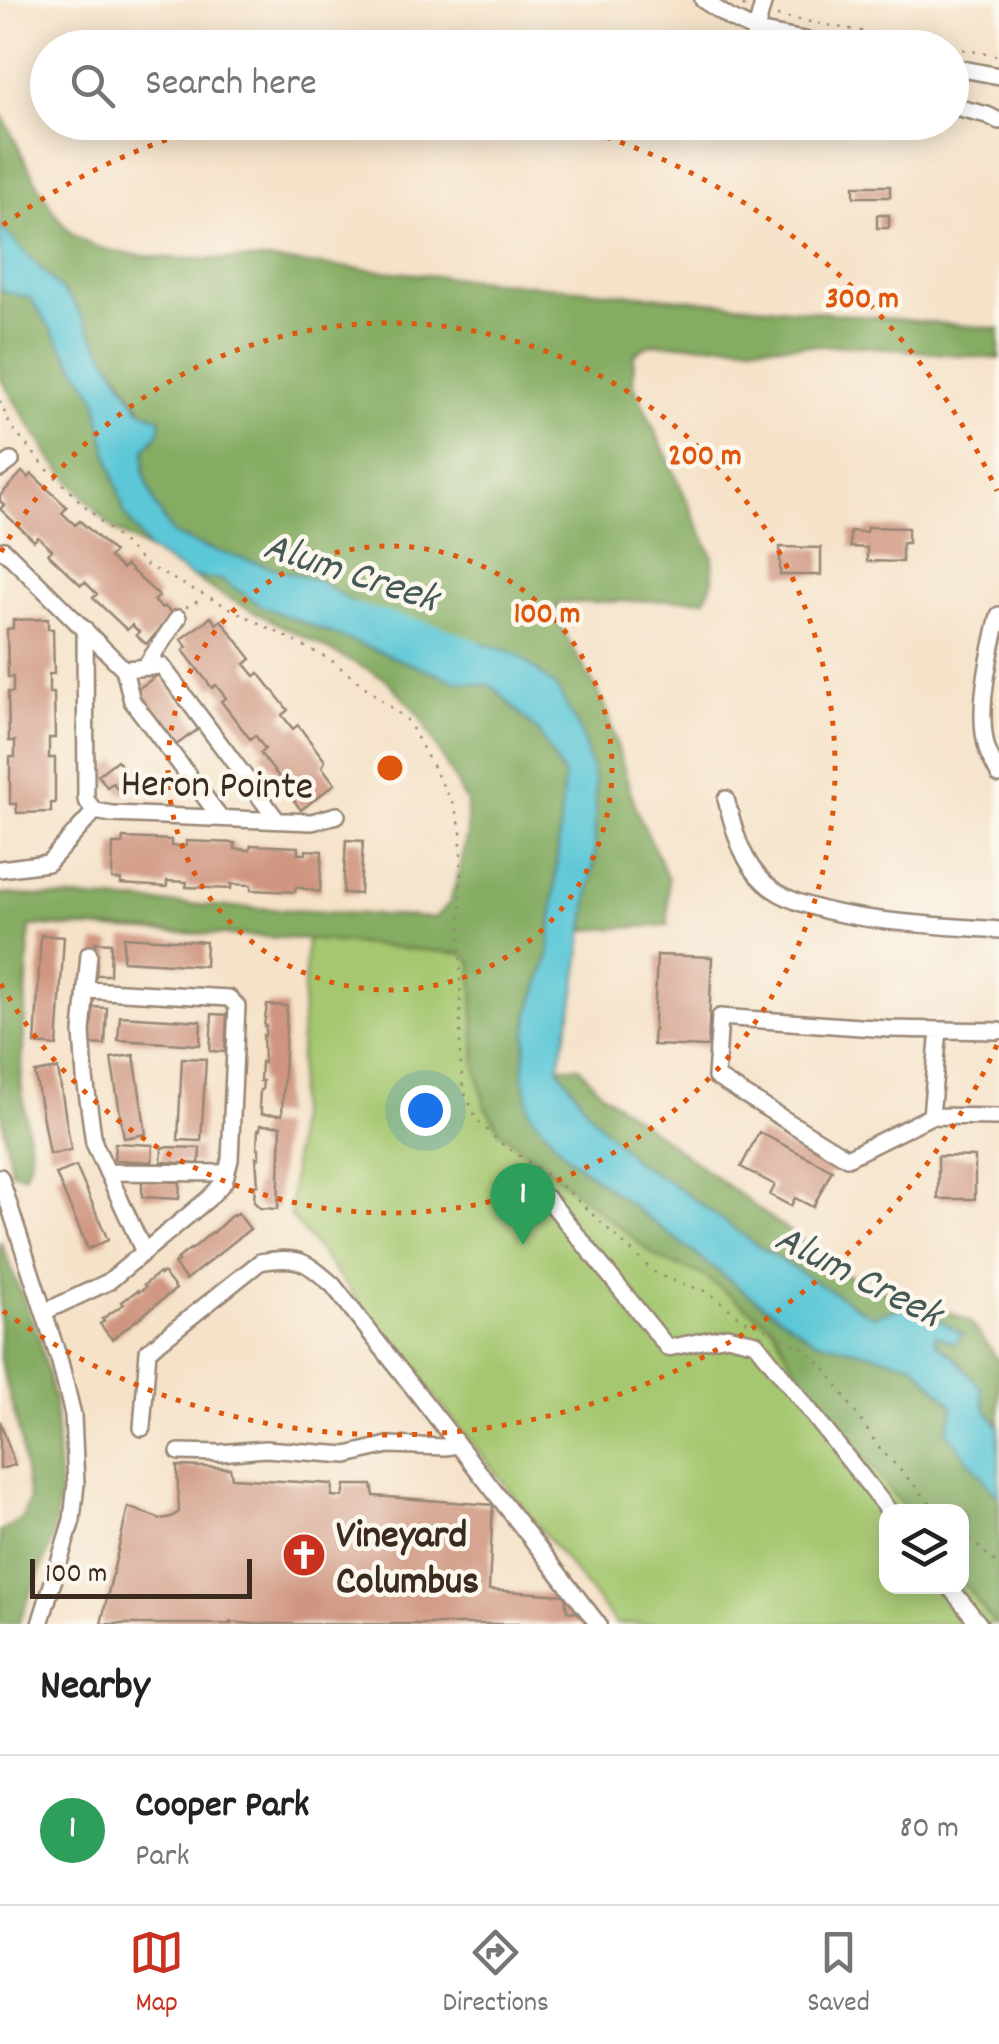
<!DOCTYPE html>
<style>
:root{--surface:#fff;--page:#f6f6f6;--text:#222;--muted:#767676;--line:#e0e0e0;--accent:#c8321e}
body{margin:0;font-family:Dekko,sans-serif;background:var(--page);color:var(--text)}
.controls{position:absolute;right:30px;bottom:30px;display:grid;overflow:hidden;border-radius:20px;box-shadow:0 5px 25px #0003}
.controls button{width:90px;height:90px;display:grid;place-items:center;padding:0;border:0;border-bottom:2px solid var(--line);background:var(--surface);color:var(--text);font:50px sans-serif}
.scale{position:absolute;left:30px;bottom:25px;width:222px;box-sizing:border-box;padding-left:10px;border:5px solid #3b2a1e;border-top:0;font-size:28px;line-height:35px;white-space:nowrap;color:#3b2a1e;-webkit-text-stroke:8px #fbf7ec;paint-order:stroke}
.you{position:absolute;left:425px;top:1110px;width:35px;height:35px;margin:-25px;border:8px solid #fff;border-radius:50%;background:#1a73e8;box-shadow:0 0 0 15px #1a73e833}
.badge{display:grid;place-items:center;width:65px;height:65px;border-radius:50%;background:var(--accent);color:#fff;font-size:32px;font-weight:700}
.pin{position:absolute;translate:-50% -82px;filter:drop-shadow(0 2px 5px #0008)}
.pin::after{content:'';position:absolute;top:52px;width:35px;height:30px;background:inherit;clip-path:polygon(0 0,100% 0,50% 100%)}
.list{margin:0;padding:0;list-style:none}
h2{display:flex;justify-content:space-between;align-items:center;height:130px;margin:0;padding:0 40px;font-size:42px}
h2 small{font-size:32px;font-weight:400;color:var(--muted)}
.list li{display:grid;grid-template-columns:65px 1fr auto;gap:30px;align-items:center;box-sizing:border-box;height:150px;padding:0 40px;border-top:2px solid var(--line)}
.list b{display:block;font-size:38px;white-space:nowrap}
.list p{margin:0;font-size:32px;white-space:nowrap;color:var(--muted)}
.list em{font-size:32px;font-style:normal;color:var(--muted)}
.icon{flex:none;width:55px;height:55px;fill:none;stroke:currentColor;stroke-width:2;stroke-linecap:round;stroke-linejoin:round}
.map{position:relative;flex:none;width:999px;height:1624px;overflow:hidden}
.search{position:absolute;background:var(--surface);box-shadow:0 5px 25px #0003;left:30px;right:30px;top:30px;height:110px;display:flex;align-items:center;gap:25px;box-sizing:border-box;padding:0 35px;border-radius:55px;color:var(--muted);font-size:38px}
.sheet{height:280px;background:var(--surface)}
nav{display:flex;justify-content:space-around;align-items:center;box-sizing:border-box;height:140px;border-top:2px solid var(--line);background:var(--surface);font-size:28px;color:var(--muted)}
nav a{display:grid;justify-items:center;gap:5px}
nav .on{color:var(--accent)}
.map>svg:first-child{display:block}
</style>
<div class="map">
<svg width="999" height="1624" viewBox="0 0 999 1624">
<rect width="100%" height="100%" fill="#fbf7ec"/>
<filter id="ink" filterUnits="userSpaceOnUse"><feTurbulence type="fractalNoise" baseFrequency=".01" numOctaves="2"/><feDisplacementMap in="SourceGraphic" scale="20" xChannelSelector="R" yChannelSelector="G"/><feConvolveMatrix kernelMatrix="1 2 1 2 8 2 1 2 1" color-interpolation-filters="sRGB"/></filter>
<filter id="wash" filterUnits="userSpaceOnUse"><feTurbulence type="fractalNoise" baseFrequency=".0048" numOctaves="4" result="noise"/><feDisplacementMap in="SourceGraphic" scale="40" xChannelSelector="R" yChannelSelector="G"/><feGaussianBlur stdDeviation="2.25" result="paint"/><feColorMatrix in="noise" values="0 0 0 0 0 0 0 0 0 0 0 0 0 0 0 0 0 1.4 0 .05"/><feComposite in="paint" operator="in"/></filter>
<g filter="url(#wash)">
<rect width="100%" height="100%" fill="#f5e2c9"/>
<path fill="#a5c770" stroke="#707847" stroke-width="2.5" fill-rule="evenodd" d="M0,894L541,924L544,1108L864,1316L999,1438V1624H616L290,1215L307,939L0,924ZM886,1512H962V1586H886Z"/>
<path fill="#84ac62" stroke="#606b40" stroke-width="2.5" d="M0,111C17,142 50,218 76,237C114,264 220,258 268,260L999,329V359L862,346L651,344L634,354L633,383L713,557V580L705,599L558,603L556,618L605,705L635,807L668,878V925L584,930L595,855L557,689L401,639L373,637L361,608L173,534L155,505L144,473L145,449L159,432C141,411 130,389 114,367C80,318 41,270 0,226Z
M0,287L3,291L30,297L97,399L103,436L125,514L149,550L113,529L52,460L0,378Z
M192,577L222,580L263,607L455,681L492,685L539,733L564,776L549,956L529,1014L523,1074L530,1112L569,1158L752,1297L914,1364L954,1408L947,1431L999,1498V1624H995L962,1581V1512L907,1511L796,1370L773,1327L701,1274L659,1259L501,1132L485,1106L476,1067L472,963L464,954L307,939L38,925L30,927L21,1082L31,1156L24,1175L11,1171L0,1102V894L434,918L449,904L460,868L467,833V803L419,715L386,679L224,596Z
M558,1067H579L602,1093L861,1285L922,1299L970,1322L999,1361V1427L985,1408L981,1388L956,1359L935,1342L934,1335L913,1305L872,1317L759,1247L670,1182L637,1163L591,1115Z
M0,1241L39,1338L54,1400L60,1494L52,1542L18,1624H0V1532L22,1519L29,1500L20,1436L0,1359Z"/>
<path fill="#5cc7d7" stroke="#4c787a" stroke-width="2.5" d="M0,226L73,302L139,409L161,419L159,432L145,449L144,473L155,505L173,534L206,548L319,581L361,608L373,637L476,641L517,654L557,688L581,733L595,782V855L573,1005L558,1067L591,1115L637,1163L670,1182L759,1247L872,1316L913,1305L963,1334L954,1343L935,1335V1342L956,1359L981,1388L985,1408L999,1427V1498L946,1431L954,1407L914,1364L814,1340L752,1297L569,1158L530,1112L523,1074L529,1014L549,956L564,776L539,733L492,686L455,681L263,607L222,580L192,577L149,550L125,514L103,436L97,399L30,298L3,291L0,287Z"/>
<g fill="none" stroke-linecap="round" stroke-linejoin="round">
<path stroke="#5cc7d7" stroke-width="28" d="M332,612L437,639L473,654"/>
</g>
<g id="blocks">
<path fill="#cf9580" d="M854,186H890V197H854Z
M877,215H889V228H877Z
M22,472L29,478L32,474L67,507L62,513L75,525L80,521L114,552L109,557L122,569L126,565L159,596L154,601L162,608L164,606L174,615L146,644L136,635L139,632L132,625L127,630L93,598L97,594L85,582L81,585L48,554L52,550L38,537L34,541L0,509L4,505L0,501V496Z
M867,527L908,528V543H902V562L867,561V548L850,547V531L866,532Z
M780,547L821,548V575H780Z
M211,617L216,624L221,620L251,659L245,664L255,676L259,673L288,710L282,715L293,729L298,725L325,761L322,767L335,784L301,810L292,798L298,793L293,787L289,790L260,753L265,749L255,735L250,739L221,701L226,698L216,685L212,688L183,650L187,647L181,639Z
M48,619V629H53L54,674H49V693H54L55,738H49V758H55V803H51V812L17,813L16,804H10V757H15V741H9L8,692H13V677H8L7,629L13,628V620Z
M159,674L200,728L176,745L135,691Z
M117,760L136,785L122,795L113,783L107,787L98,775Z
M123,838L171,840V846H186V841L235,843V849L250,850L251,845L298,847V854H306V850L322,851L320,892L296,887L295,892L251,890V885L231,884V889L186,887L187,882L167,881V887L121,884V880L112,879L113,844H122Z
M346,840L363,841L360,894L343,893Z
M41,935L64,937L57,1046L35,1044Z
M124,937L206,942L205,966L123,961Z
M95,942L111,943L110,975H93Z
M657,955L712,957L708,1047L653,1045Z
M267,1005L287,1006L282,1115L261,1114V1108H259L260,1090H262L263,1081H260L261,1062L264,1063L263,1035L265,1036L266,1026H264Z
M91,1007L107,1008L105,1045L89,1044Z
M212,1014L227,1015L225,1052L210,1051Z
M120,1016L201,1021L200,1045L118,1040Z
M134,1055L146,1134L124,1138L111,1058Z
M182,1058L206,1059L201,1141L178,1140Z
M58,1069L71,1150L49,1154L35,1073Z
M260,1125L281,1126L278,1209L260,1208L254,1202L255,1185H258L256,1157L259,1158V1148H257L258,1130H260Z
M759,1132L832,1170L813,1207L795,1198L791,1206L770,1195L775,1185L741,1167Z
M115,1143L153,1145L152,1162L114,1160Z
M162,1147L200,1148L199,1164L161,1162Z
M938,1156L975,1157V1199H938Z
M76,1166L108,1240L88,1249L56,1174Z
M142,1180L180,1182L179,1199L142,1197Z
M238,1213L250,1229L186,1280L174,1264L178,1261L176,1260L190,1249L191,1250L212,1232L213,1233L233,1214L234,1216Z
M163,1272L176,1289L112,1339L100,1324L104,1321L102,1319L124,1304L122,1302L138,1290L139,1292L146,1287L144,1285L159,1273L160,1275Z
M0,1421L15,1465L0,1469Z
M177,1466L230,1468L232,1478L333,1484L332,1496L343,1497L345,1485H372L374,1496L493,1505L489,1590L565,1595L567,1611L586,1614V1624H254L230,1622L231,1624H101L128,1507L161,1519L171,1517L179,1512Z"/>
</g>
</g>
<g filter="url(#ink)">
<use href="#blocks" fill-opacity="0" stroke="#988674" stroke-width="2.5"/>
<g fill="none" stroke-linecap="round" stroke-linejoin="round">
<defs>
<path id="minor" d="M703,0L730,18L757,31L846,48
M751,48L764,0
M952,67L999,76
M952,106L987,115L999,121
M0,469L11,461
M0,551L4,550L124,669L132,701L220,817
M999,615C990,653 975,714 988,752C991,760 996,767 999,775
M85,629L86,800L95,811
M145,667L178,618
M124,669L162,666L277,820
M726,799C734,829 741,861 765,883C807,923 941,925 999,930
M95,811L112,814L312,822L337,815
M0,869L48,863L95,811
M89,954L82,1032L85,1078L94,1143L144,1252
M939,1030L931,1116L847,1158L716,1077L720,1017L888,1029L999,1031
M931,1116L999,1117
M107,1172L226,1173
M0,1177L60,1362L73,1415L76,1484L72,1520L40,1624
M548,1199L668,1348L727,1336L756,1343L890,1512
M44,1312L108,1282L208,1199L224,1182L230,1160L237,1006L229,998L87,990
M142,1428L148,1351L260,1262C299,1255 305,1261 333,1285L598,1624
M179,1452L220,1453L265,1449L347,1455L388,1445L445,1447L458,1445
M949,1586L979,1624"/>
</defs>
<use href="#minor" stroke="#988674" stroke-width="20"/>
<path stroke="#988674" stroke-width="2.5" stroke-dasharray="2.5 8" stroke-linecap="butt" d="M734,0L745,7
M777,16L999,56
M0,401L11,427L48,470L146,565L331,660L408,721L454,806L461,828L460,1058L463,1089L477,1120L498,1141L560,1184L654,1272L668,1279L708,1292L742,1319L766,1329L806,1350L828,1372L878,1446L939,1512
M186,607L195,604L201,594
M962,1532L999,1565"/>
<use href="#minor" stroke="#fff" stroke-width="15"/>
</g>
</g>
<g fill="none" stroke="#df570d" stroke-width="5" stroke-dasharray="5 10">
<circle cx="390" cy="768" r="222"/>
<path d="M1 552A445 445 0 1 1 1 984"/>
<path d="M997 1045A667 667 0 0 1 3 1311M3 225A667 667 0 0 1 217 124M563 124A667 667 0 0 1 997 491"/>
</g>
<defs>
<symbol id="church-disc" viewBox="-11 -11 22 22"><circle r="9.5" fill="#c8321e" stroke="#fbf7ec"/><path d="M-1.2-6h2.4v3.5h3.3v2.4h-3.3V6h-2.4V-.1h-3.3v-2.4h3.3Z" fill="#fff"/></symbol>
</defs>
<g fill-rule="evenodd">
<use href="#church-disc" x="279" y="1530" width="50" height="50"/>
</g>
<g text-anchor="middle" stroke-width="9" stroke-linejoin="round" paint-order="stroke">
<g font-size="40" fill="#3b2a1e" stroke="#fbf7ec">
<text transform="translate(217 782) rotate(1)" y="14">Heron Pointe</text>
</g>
<g font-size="40" font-weight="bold" fill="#3b2a1e" stroke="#fbf7ec" text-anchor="start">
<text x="336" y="1546">Vineyard<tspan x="336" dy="46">Columbus</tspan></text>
</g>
<g font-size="42" font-style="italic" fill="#455956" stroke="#fbf7ec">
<text transform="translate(352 569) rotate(18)" y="15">Alum Creek</text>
<text transform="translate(860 1273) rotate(27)" y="15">Alum Creek</text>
</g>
</g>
<circle cx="390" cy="768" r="15" fill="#df570d" stroke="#fbf7ec" stroke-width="5"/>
<g font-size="30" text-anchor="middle" font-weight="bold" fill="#df570d" stroke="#fbf7ec" stroke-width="9" stroke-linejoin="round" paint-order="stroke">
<text x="862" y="307">300 m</text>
<text x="705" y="464">200 m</text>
<text x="547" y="622">100 m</text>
</g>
</svg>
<div class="controls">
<button><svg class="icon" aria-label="layers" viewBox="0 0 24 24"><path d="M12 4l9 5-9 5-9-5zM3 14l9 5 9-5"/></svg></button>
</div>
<div class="scale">100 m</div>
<div class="you"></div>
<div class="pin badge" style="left:523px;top:1245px;background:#2e9e5b">1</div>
<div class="search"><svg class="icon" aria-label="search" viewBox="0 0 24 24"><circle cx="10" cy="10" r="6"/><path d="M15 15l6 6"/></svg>Search here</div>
</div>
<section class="sheet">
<h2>Nearby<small></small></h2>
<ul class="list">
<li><span class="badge" style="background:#2e9e5b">1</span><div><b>Cooper Park</b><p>Park</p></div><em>80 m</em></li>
</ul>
</section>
<nav>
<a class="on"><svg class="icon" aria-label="map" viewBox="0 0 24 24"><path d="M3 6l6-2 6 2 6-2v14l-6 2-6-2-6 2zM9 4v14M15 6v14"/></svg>Map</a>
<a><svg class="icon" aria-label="directions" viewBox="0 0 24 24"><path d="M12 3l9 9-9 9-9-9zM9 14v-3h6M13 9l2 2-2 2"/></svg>Directions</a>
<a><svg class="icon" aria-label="saved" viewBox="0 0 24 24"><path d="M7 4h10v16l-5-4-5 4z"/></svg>Saved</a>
</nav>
